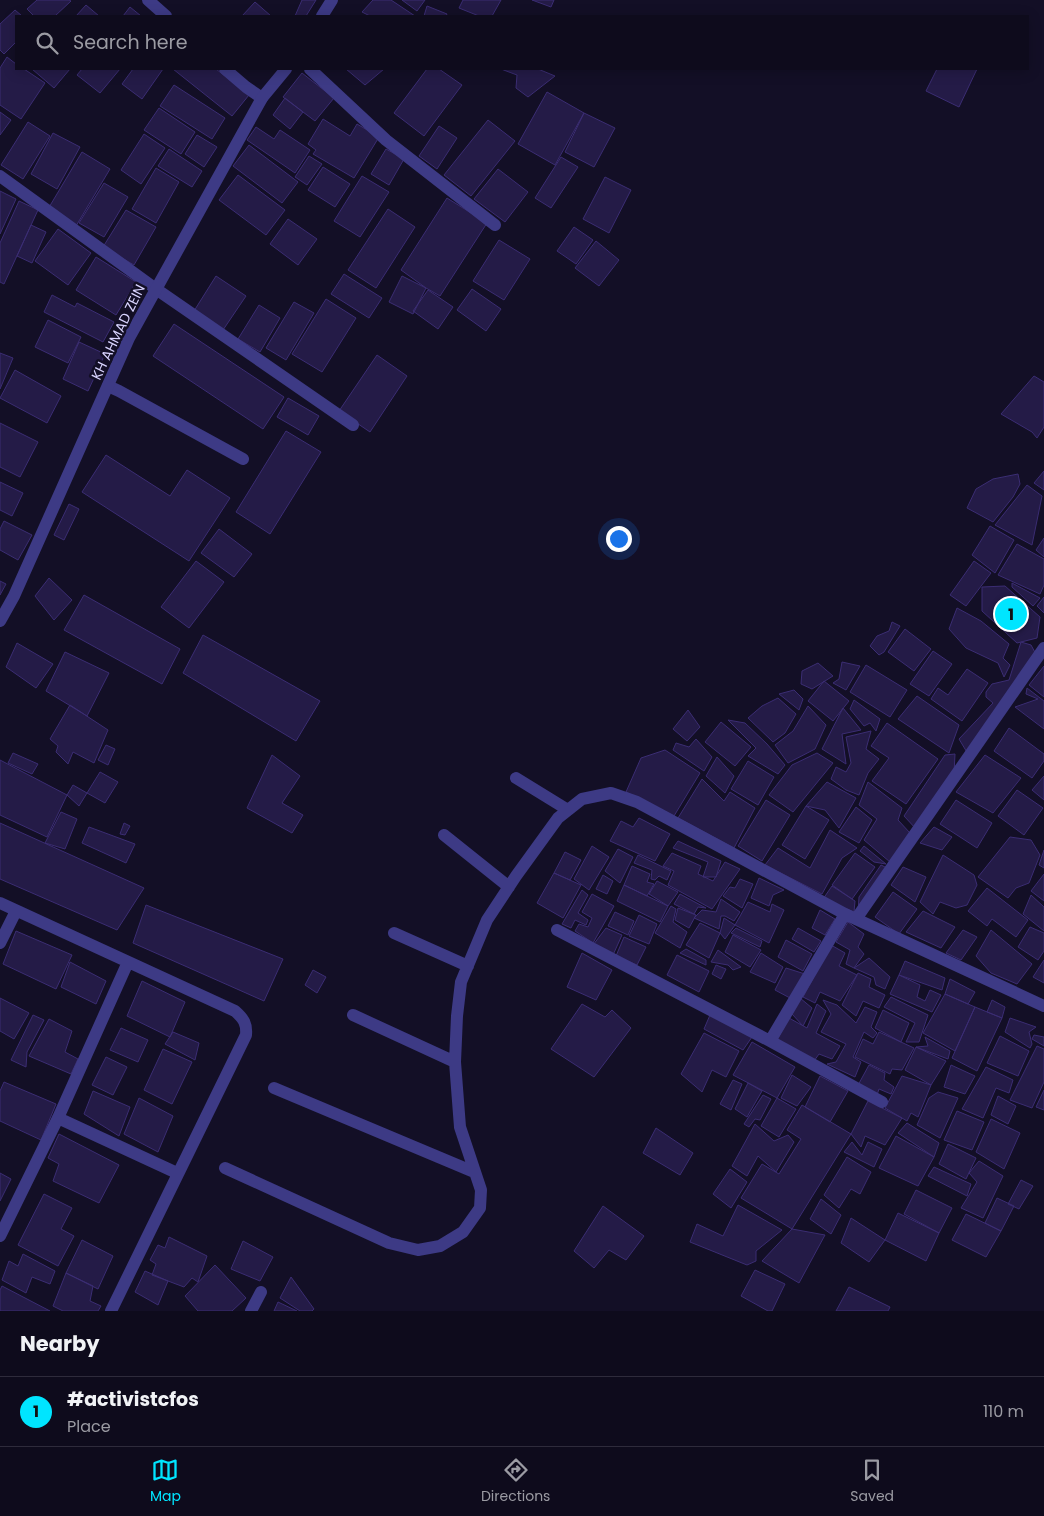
<!DOCTYPE html>
<style>
:root{--surface:#0e0b1c;--page:#171425;--text:#f1f3f6;--muted:#9b9ba3;--line:#2e2b3b;--accent:#00e5ff}
body{margin:0;font-family:Poppins,sans-serif;background:var(--page);color:var(--text)}
.you{position:absolute;left:618px;top:538px;width:18px;height:18px;margin:-12px;border:4px solid #fff;border-radius:50%;background:#1a73e8;box-shadow:0 0 0 8px #1a73e833}
.badge{display:grid;place-items:center;width:32px;height:32px;border-radius:50%;background:var(--accent);color:#111;font-size:16px;font-weight:700}
.pin{position:absolute;translate:-50% -50%;border:2px solid #fff;box-shadow:0 1px 5px #0006}
.list{margin:0;padding:0;list-style:none}
h2{display:flex;justify-content:space-between;align-items:center;height:65px;margin:0;padding:0 20px;font-size:21px}
h2 small{font-size:16px;font-weight:400;color:var(--muted)}
.list li{display:grid;grid-template-columns:32px 1fr auto;gap:15px;align-items:center;box-sizing:border-box;height:70px;padding:0 20px;border-top:1px solid var(--line)}
.list b{display:block;font-size:19px;white-space:nowrap}
.list p{margin:0;font-size:16px;white-space:nowrap;color:var(--muted)}
.list em{font-size:16px;font-style:normal;color:var(--muted)}
.icon{flex:none;width:28px;height:28px;fill:none;stroke:currentColor;stroke-width:2;stroke-linecap:round;stroke-linejoin:round}
.map{position:relative;flex:none;width:1044px;height:1311px;overflow:hidden}
.search{position:absolute;background:var(--surface);box-shadow:0 2px 12px #0003;left:15px;right:15px;top:15px;height:55px;display:flex;align-items:center;gap:12px;box-sizing:border-box;padding:0 18px;border-radius:0px;color:var(--muted);font-size:19px}
.sheet{height:135px;background:var(--surface)}
nav{display:flex;justify-content:space-around;align-items:center;box-sizing:border-box;height:70px;border-top:1px solid var(--line);background:var(--surface);font-size:14px;color:var(--muted)}
nav a{display:grid;justify-items:center;gap:2px}
nav .on{color:var(--accent)}
.map>svg:first-child{display:block}
</style>
<div class="map">
<svg width="1044" height="1311" viewBox="0 0 1044 1311">
<rect width="100%" height="100%" fill="#130f26"/>
<path fill="#241b47" stroke="#3b2d73" d="M37,0H69L71,1L55,16H34L27,9Z
M302,0H316L306,16H295Z
M373,0H391L415,16H370L362,12Z
M402,0H425L417,11Z
M463,0H501L492,16H479L459,8Z
M532,0H554L551,7Z
M255,2L271,16H242Z
M86,5L99,16H76Z
M427,6L447,14L446,16H424Z
M130,7L141,16H123Z
M15,10L22,16H16V42L4,54L0,50V24Z
M7,57L16,64V69H24L45,83L21,119L0,105V68Z
M32,69H70L54,88Z
M82,69H120L100,93L77,75Z
M133,69H163L142,99L122,84Z
M173,69H216L249,95L232,116Z
M346,69H384L365,85Z
M427,69H439L462,85L424,136L394,113Z
M501,69H538L555,76L528,97L516,88L517,75Z
M937,69H977L959,107L926,91Z
M302,73L334,98L315,121L283,97Z
M174,85L225,118L212,139L160,106Z
M547,92L584,113L555,165L518,144Z
M285,98L303,112L290,129L273,115Z
M159,108L195,132L181,154L144,130Z
M0,112L11,120L0,135Z
M584,113L615,128L594,167L565,152Z
M323,119L350,136L357,124L379,137L354,178L313,154L316,150L308,144Z
M488,120L515,141L471,196L444,175Z
M28,122L50,136L23,179L1,165Z
M439,126L457,138L437,169L419,156Z
M256,127L274,139L280,130L310,150L295,173L247,140Z
M53,133L80,147L57,189L31,174Z
M144,134L165,148L141,184L121,170Z
M197,135L217,147L204,167L185,154Z
M249,145L298,182L282,203L233,166Z
M169,149L202,171L192,187L158,166Z
M386,149L404,159L389,185L371,174Z
M82,152L110,169L76,226L48,209Z
M309,156L322,164L307,185L295,177Z
M561,157L578,167L551,208L535,198Z
M323,167L350,184L335,207L308,190Z
M156,168L179,182L156,223L132,209Z
M498,169L528,192L505,222L474,199Z
M238,175L285,210L266,235L219,200Z
M362,176L389,192L360,237L334,221Z
M605,177L631,190L609,233L583,219Z
M104,183L128,197L104,237L79,223Z
M0,191L16,199L0,234Z
M447,198L487,223L440,296L426,288L401,270Z
M19,201L38,210L4,284L0,282V243Z
M388,209L415,227L376,288L348,270Z
M126,210L156,227L134,265L103,247Z
M288,219L317,239L298,265L270,244Z
M31,225L46,232L32,263L17,256Z
M574,227L593,240L576,264L557,251Z
M58,229L91,253L68,285L35,261Z
M499,240L530,259L504,300L473,281Z
M596,241L619,260L599,286L575,268Z
M96,257L136,282L116,315L76,290Z
M344,274L382,298L369,318L331,294Z
M216,276L246,296L223,330L194,311Z
M402,276L426,288L413,314L389,302Z
M472,289L501,309L486,331L457,310Z
M428,290L453,307L438,329L413,311Z
M52,295L75,307L77,303L114,322L103,342L44,312Z
M326,299L356,318L322,372L292,354Z
M294,302L314,313L286,360L266,348Z
M259,305L280,318L260,352L238,339Z
M48,320L81,337L68,363L35,347Z
M174,324L284,397L263,429L153,356Z
M79,342L105,354L88,391L63,379Z
M0,353L13,358L0,389Z
M377,355L407,376L370,432L339,411Z
M15,370L61,396L47,423L0,398Z
M1034,376L1044,382V427L1037,438L1032,432L1001,414Z
M288,398L319,416L308,435L277,417Z
M0,423L38,442L20,477L0,467Z
M286,431L321,452L270,534L236,512Z
M106,455L170,496L187,470L230,498L189,561L82,492Z
M1044,471V490L1034,483Z
M1018,474L1020,484L1013,497L993,522L967,508L976,489L993,479Z
M0,482L23,493L12,516L0,510Z
M1027,485L1042,496L1032,545L995,525Z
M69,504L79,509L64,540L54,535Z
M4,521L32,535L18,560L0,550V529Z
M990,526L1014,540L995,573L972,555Z
M219,529L252,554L234,577L201,553Z
M1044,538V557L1036,550Z
M1017,544L1044,559V585L1040,594L998,575Z
M196,561L224,582L189,628L161,607Z
M974,561L991,573L966,606L950,595Z
M49,578L72,600L54,620L35,596Z
M0,581L6,584L0,595Z
M1012,583L1040,598L1033,606L1012,587Z
M1005,586L1040,617L1037,638L1017,643L982,611V587Z
M84,595L180,649L162,684L64,630Z
M1044,597V613L1037,606Z
M957,608L981,621L1009,644L1003,658L1010,665L1004,677L998,663L966,648L949,629Z
M892,622L900,626L884,652L879,655L870,646L877,636L889,631Z
M905,629L931,649L914,671L888,652Z
M203,635L320,701L296,741L183,673Z
M1021,642L1031,645L1037,656L968,754L959,739L993,703L986,697V692L992,684L1009,680Z
M17,643L53,664L36,688L6,667Z
M933,651L952,664L929,696L910,684Z
M65,652L109,673L87,716L46,691Z
M842,662L860,666L846,690L833,683L839,679Z
M818,663L833,676L812,689L801,684L802,671Z
M866,665L907,690L890,717L850,692Z
M1044,666V697L1029,685Z
M967,669L988,683L962,721L931,699L938,688L948,695Z
M824,681L849,701L833,721L808,701Z
M1027,688L1044,701V729L1015,707L1038,699L1026,694Z
M794,690L803,699L799,710L779,694Z
M917,696L959,725L949,753L898,719Z
M778,698L796,714L785,733L773,742L748,718L762,706Z
M854,700L880,719L876,731L870,723L864,726L850,709Z
M70,705L108,730L94,763L73,752L68,764L56,752L58,746L50,739Z
M808,706L826,725L815,749L788,763L775,745L793,731Z
M843,708L861,730L842,734L846,764L822,749Z
M688,710L700,727L687,741L673,729Z
M728,720L745,723L767,744L785,765L778,774L748,756L756,748Z
M721,722L751,747L735,766L705,742Z
M887,723L938,759L906,804L872,781L889,758L871,746Z
M1009,728L1044,754V761L1032,778L994,751Z
M871,731L866,749L879,759L868,773L859,795L846,790L831,779L836,767L846,772L851,763L846,737Z
M696,739L712,757L704,771L673,750L676,743L689,747Z
M106,745L115,749L108,765L98,760Z
M665,750L700,773L674,816L626,792L641,758Z
M13,753L38,764L32,774L8,763Z
M817,753L833,763L793,812L769,795L792,765Z
M955,754L954,774L917,830L904,816L945,755Z
M272,755L300,776L282,803L303,815L292,833L247,808Z
M985,755L1021,778L993,813L956,792Z
M717,757L734,776L725,793L706,776Z
M0,760L67,795L47,837L0,815Z
M748,761L774,777L758,805L731,789Z
M100,772L118,782L105,803L87,793Z
M1044,776V800L1032,790Z
M702,779L724,801L730,792L755,808L734,848L678,818Z
M827,782L856,798L839,828L825,810L806,806Z
M868,782L902,808L898,820L910,833L890,862L864,840L877,819L859,805Z
M73,785L87,793L79,806L67,795Z
M1017,790L1043,808L1024,835L998,816Z
M766,800L790,815L762,861L738,846Z
M956,800L992,823L977,848L940,824Z
M806,806L829,820L805,859L782,845Z
M856,807L872,820L859,843L839,832Z
M61,812L77,819L65,849L45,843Z
M639,818L670,834L655,861L610,841L621,821L633,827Z
M0,823L144,888L117,930L0,879Z
M124,823L130,826L125,835L120,834Z
M89,827L135,844L126,863L82,843Z
M934,827L952,837L942,850L920,843Z
M830,830L857,848L842,858L822,894L765,865L778,848L810,868Z
M1010,837L1031,840L1040,855L1029,883L1016,888L1008,898L978,877Z
M678,841L721,861L716,877H703L708,862L673,848Z
M592,846L609,857L589,890L574,879Z
M864,846L886,864L874,862L860,851Z
M618,849L633,857L620,883L605,871Z
M1044,850V868L1039,865Z
M565,852L581,860L570,880L554,873Z
M672,853L701,866L698,874L713,881L725,862L740,869L712,909L668,885L674,871L663,866Z
M855,853L875,867L852,899L832,885Z
M638,855L671,871L667,880L659,876L655,880L651,879L652,870L634,863Z
M943,855L974,875L977,885L967,905L956,908L940,902L933,914L920,902Z
M881,865L889,869L858,913L859,897Z
M632,866L650,874L647,882L654,884L647,896L624,885Z
M903,867L926,877L915,902L891,885Z
M554,873L581,885L563,918L537,903Z
M1044,874V901L1031,891Z
M603,875L613,881L607,894L596,889Z
M759,878L784,890L773,895L769,906L751,898Z
M740,879L753,884L742,908L723,896L730,887L735,888Z
M657,881L678,892L668,906L649,894Z
M624,885L668,906L660,922L617,901Z
M832,886L855,901L854,912L823,899Z
M987,888L1028,920L1016,937L992,919L987,926L968,911Z
M582,890L588,895L578,913L588,920L586,925L575,920L571,928L562,924Z
M893,892L917,909L899,934L875,917Z
M592,894L614,906L593,943L575,931L579,924L588,927L592,918L582,912Z
M680,894L706,908L698,907L694,914L674,904Z
M1031,895L1044,907V931L1023,914Z
M721,899L740,912L734,921L725,916H721L719,929L694,918L702,910L716,912Z
M748,902L770,912L772,904L784,910L769,943L735,925Z
M146,905L283,959L264,1001L133,943Z
M671,906L676,909L673,922L687,932L680,948L655,933Z
M678,908L696,915L689,928L675,920Z
M820,910L835,919L825,935L812,928Z
M923,911L955,927L941,948L906,932Z
M615,912L634,921L628,935L608,926Z
M639,915L657,924L649,944L629,936Z
M724,918L735,925L725,939L720,933Z
M848,922L864,934L858,947L864,954L854,968L846,964L850,950L836,942Z
M700,923L720,933L709,958L686,945Z
M1030,927L1044,933V951L1038,960L1018,947Z
M606,928L622,935L613,955L593,945Z
M736,928L762,941L760,947L731,933Z
M798,928L821,941L814,952L792,939Z
M963,930L977,937L961,960L946,953Z
M991,930L1032,964L1017,984L991,973L976,956Z
M16,931L72,955L56,989L3,964Z
M733,935L761,950L750,967L725,952Z
M624,937L646,947L637,965L616,956Z
M786,940L812,954L803,971L778,957Z
M831,945L845,953L839,966L857,975L840,1001L820,992L815,1003L803,997Z
M686,949L706,960V965L680,953Z
M718,950L741,967L733,970L728,965L711,962Z
M582,953L612,970L596,1000L567,987Z
M761,953L783,967L775,983L750,972Z
M677,955L709,971L699,992L667,975Z
M869,958L890,977L885,989L876,985L874,977L854,968Z
M1044,960V983L1033,977Z
M905,961L945,978L942,990L899,975Z
M70,962L106,981L96,1004L61,987Z
M716,965L726,969L721,979L712,974Z
M786,968L805,974L790,998L775,990Z
M313,970L326,977L317,993L305,985Z
M858,973L871,979L869,987L885,995L879,1008L863,1001L856,1016L842,1005Z
M899,975L920,985L917,997L925,1001L930,990L941,995L932,1012L890,994Z
M950,979L975,992L968,1004L945,994Z
M142,981L185,1002L170,1037L127,1016Z
M945,994L975,1007L955,1051L923,1033Z
M891,997L928,1015L919,1042H906L915,1023L884,1007Z
M0,998L29,1013L14,1039L0,1031Z
M800,998L812,1008L803,1026L792,1014Z
M823,1000L837,1005L856,1023L865,1007L877,1012L871,1027L877,1033L873,1038L864,1032L853,1057L861,1062L855,1077L827,1064L836,1062L846,1044L821,1032L831,1014Z
M992,1000L1005,1007L1002,1018L987,1012Z
M582,1004L605,1017L612,1010L631,1028L594,1077L551,1049Z
M817,1004L826,1011L816,1033L840,1046L832,1059L819,1054L814,1061L777,1040L789,1018L807,1028Z
M975,1007L1002,1018L977,1071L952,1058Z
M883,1010L909,1023L901,1042L875,1028Z
M33,1015L44,1020L27,1052L26,1067L11,1060Z
M710,1015L752,1037L743,1050L704,1029Z
M1010,1018L1036,1027L1029,1032L1032,1044L1030,1048L1005,1032Z
M49,1019L72,1031L65,1052L78,1059L71,1074L29,1056Z
M121,1028L148,1040L138,1062L110,1050Z
M173,1032L199,1043L195,1060L165,1044Z
M879,1032L914,1048L902,1070L892,1069L890,1074L855,1057L863,1039L873,1044Z
M704,1033L739,1051L726,1077L712,1070L702,1092L681,1074Z
M1034,1035L1044,1037V1046L1032,1039Z
M1000,1036L1029,1051L1018,1076L987,1063Z
M925,1037L950,1051L948,1059L916,1047L928,1046Z
M752,1042L795,1067L777,1098L733,1075Z
M1037,1046L1044,1049V1082L1032,1108L1010,1100Z
M916,1047L946,1061L931,1085L905,1070Z
M163,1049L192,1062L172,1104L144,1090Z
M106,1057L127,1067L113,1095L92,1085Z
M869,1065L885,1073L884,1080L894,1087L891,1094L879,1089L876,1098L857,1087Z
M951,1065L975,1076L965,1094L944,1087Z
M986,1067L1013,1080L1009,1093L996,1088L983,1118L962,1109Z
M792,1075L811,1087L797,1106L781,1098Z
M820,1076L848,1091L830,1122L805,1107Z
M902,1076L931,1085L918,1117L911,1113L907,1121L885,1108Z
M733,1080L742,1084L731,1110L720,1104Z
M4,1082L56,1104L41,1140L0,1121V1091Z
M748,1083L762,1091L747,1117L735,1109Z
M1044,1090V1110L1036,1107Z
M93,1091L130,1107L119,1136L84,1114Z
M938,1092L958,1098L940,1138L917,1125L929,1098Z
M763,1095L771,1099L760,1120L755,1119L749,1127L744,1124Z
M998,1096L1016,1106L1008,1124L991,1115Z
M139,1098L173,1116L158,1152L124,1134Z
M777,1098L796,1109L779,1137L761,1126Z
M868,1101L902,1118L885,1145L865,1136L861,1147L851,1134Z
M802,1105L851,1134L792,1229L741,1198L762,1164L779,1174L801,1139L787,1130Z
M957,1111L984,1122L972,1150L944,1140Z
M991,1119L1020,1133L1004,1169L976,1152Z
M907,1123L939,1143L934,1157L898,1133Z
M755,1124L774,1141L788,1135L794,1142L776,1172L758,1156L747,1176L732,1166Z
M656,1128L693,1153L680,1175L643,1153Z
M59,1134L119,1165L99,1203L53,1181L59,1164L48,1158Z
M896,1136L934,1157L918,1186L879,1168Z
M852,1142L862,1155L868,1142L882,1149L874,1167L844,1152Z
M948,1144L976,1158L966,1179L939,1164Z
M847,1157L871,1172L860,1194L851,1189L839,1208L824,1195Z
M979,1161L1003,1176L983,1218L961,1208L977,1182L969,1173Z
M934,1167L971,1184L967,1196L928,1176Z
M730,1169L747,1182L731,1208L713,1194Z
M0,1173L11,1179L0,1201Z
M1021,1180L1033,1186L1019,1209L1008,1204Z
M916,1190L952,1208L939,1233L904,1214Z
M44,1194L72,1208L61,1229L74,1236L58,1266L18,1245Z
M997,1198L1014,1206L1001,1231L985,1223Z
M821,1199L841,1215L831,1234L810,1219Z
M738,1205L782,1230L756,1251V1261L747,1265L690,1242L697,1224L723,1236Z
M603,1206L644,1236L626,1260L609,1250L594,1268L574,1251Z
M898,1213L939,1233L926,1261L885,1240Z
M966,1214L1001,1231L986,1257L952,1240Z
M851,1218L885,1240L869,1262L841,1243Z
M792,1229L825,1235L799,1283L762,1261Z
M169,1237L207,1256L198,1282L192,1278L184,1287L152,1275L156,1264L150,1260L158,1245L165,1248Z
M82,1240L113,1256L98,1289L66,1273Z
M243,1241L273,1257L260,1281L231,1269Z
M23,1254L55,1271L50,1284L32,1277L26,1293L2,1280L9,1261L18,1266Z
M215,1265L246,1298L232,1311H198L185,1296Z
M755,1270L785,1284L772,1311H768L741,1296Z
M145,1271L168,1281L158,1305L135,1292Z
M66,1273L93,1286L90,1301L101,1306L98,1311H63L53,1306Z
M291,1277L314,1309L312,1311H300L280,1298Z
M2,1286L50,1311H0V1290Z
M849,1287L890,1307L888,1311H836Z
M278,1302L297,1311H274Z"/>
<g fill="none" stroke-linecap="round" stroke-linejoin="round">
<path stroke="#3d3a85" stroke-width="12" d="M148,0L166,16
M225,69L246,87L262,98
M310,69L386,140L495,225
M0,176L156,289L353,425
M108,386L119,391L243,459
M516,778L568,810
M444,835L509,887
M0,903L235,1011C244,1019 247,1024 246,1035L111,1311
M856,919L1044,648
M557,930L770,1041L845,914
M394,933L468,966
M0,943L16,911
M353,1015L455,1062
M770,1041L882,1102
M274,1088L474,1172
M58,1118L177,1173
M225,1168L389,1243L418,1250L440,1246L463,1232L480,1208L481,1190L460,1127L455,1062L457,1016L461,982L487,920L516,876L558,818L582,799L611,793L637,802L845,914L1044,1006
M0,1236L58,1118L128,962
M251,1311L261,1292"/>
<path stroke="#3d3a85" stroke-width="12" d="M322,16L332,0
M0,621L14,596L129,338L262,98L286,69"/>
</g>
<g text-anchor="middle" stroke-width="5" stroke-linejoin="round" paint-order="stroke">
<g font-size="14" fill="#d9d4ff" stroke="#130f26">
<text transform="translate(118 332) rotate(-64)" y="5">KH AHMAD ZEIN</text>
</g>
</g>
</svg>
<div class="you"></div>
<div class="pin badge" style="left:1011px;top:614px">1</div>
<div class="search"><svg class="icon" aria-label="search" viewBox="0 0 24 24"><circle cx="10" cy="10" r="6"/><path d="M15 15l6 6"/></svg>Search here</div>
</div>
<section class="sheet">
<h2>Nearby<small></small></h2>
<ul class="list">
<li><span class="badge">1</span><div><b>#activistcfos</b><p>Place</p></div><em>110 m</em></li>
</ul>
</section>
<nav>
<a class="on"><svg class="icon" aria-label="map" viewBox="0 0 24 24"><path d="M3 6l6-2 6 2 6-2v14l-6 2-6-2-6 2zM9 4v14M15 6v14"/></svg>Map</a>
<a><svg class="icon" aria-label="directions" viewBox="0 0 24 24"><path d="M12 3l9 9-9 9-9-9zM9 14v-3h6M13 9l2 2-2 2"/></svg>Directions</a>
<a><svg class="icon" aria-label="saved" viewBox="0 0 24 24"><path d="M7 4h10v16l-5-4-5 4z"/></svg>Saved</a>
</nav>
